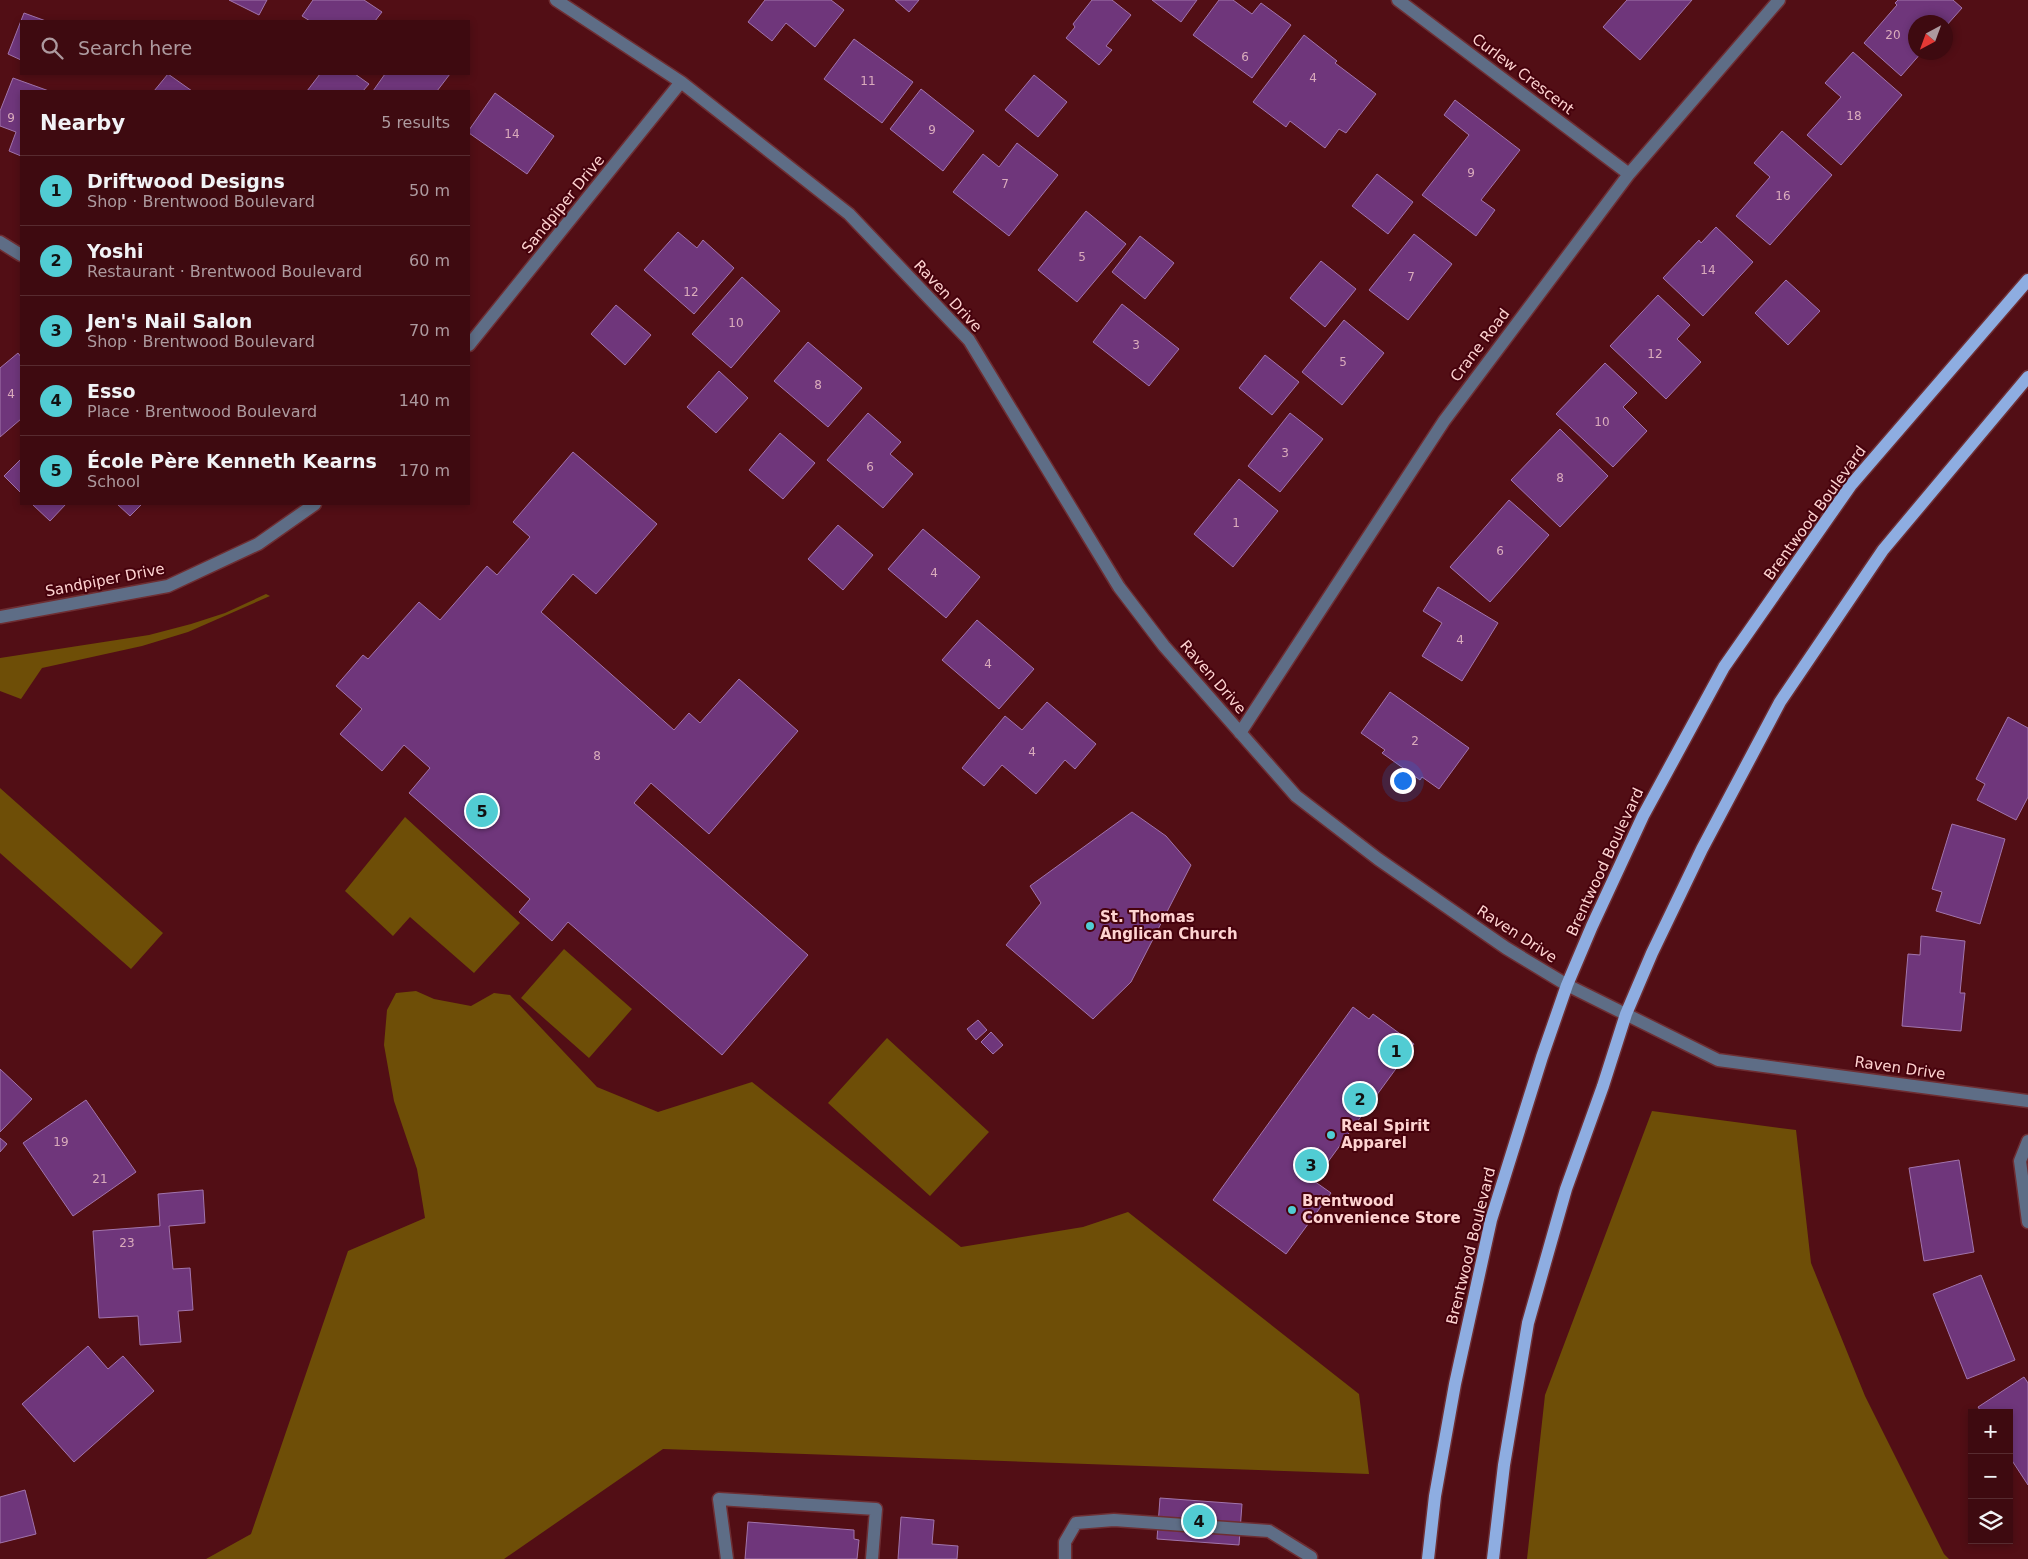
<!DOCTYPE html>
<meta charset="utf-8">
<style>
:root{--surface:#3e0a10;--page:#451319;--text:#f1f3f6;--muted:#ad9a9f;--line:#572b30;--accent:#51ccd3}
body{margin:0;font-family:"DejaVu Sans",sans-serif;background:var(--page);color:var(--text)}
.controls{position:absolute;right:15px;bottom:15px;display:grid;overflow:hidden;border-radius:0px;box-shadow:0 2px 8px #0003}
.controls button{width:45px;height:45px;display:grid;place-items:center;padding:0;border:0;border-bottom:1px solid var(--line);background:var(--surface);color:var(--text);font:25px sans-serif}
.compass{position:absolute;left:1908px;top:15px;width:45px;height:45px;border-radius:50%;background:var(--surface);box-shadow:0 2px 8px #0003;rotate:221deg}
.you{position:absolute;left:1402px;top:780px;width:18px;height:18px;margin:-12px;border:4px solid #fff;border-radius:50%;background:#1a73e8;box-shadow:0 0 0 8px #1a73e833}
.badge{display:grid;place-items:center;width:32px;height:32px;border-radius:50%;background:var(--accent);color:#111;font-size:16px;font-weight:700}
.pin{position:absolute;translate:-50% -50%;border:2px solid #fff;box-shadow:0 1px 5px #0006}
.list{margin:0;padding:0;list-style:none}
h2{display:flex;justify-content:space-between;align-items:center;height:65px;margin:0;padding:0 20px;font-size:21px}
h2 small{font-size:16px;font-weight:400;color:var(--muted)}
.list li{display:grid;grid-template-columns:32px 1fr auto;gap:15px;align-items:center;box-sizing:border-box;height:70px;padding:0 20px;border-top:1px solid var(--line)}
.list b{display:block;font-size:19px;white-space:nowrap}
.list p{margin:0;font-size:16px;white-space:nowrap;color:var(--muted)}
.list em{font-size:16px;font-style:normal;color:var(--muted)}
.icon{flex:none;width:28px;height:28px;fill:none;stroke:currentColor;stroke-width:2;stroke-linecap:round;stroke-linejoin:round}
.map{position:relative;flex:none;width:2028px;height:1559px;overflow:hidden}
.search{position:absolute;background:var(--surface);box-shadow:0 2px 8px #0003;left:20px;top:20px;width:450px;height:55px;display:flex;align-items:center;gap:12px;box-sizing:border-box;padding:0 18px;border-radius:0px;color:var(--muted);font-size:19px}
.panel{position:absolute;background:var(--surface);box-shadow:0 2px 8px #0003;left:20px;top:90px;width:450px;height:415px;border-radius:0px}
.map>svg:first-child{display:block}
</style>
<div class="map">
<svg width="2028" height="1559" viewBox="0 0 2028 1559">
<rect width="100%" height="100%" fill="#520e15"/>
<path fill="#6e4e07" d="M266,594L270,596L188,632L142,646L42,668L21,699L0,691V658L149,635L191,624L225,613Z
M0,788L163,933L131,969L0,853Z
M405,817L520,923L474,973L410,917L393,936L345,891Z
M564,949L632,1009L589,1058L521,998Z
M416,991L434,999L471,1006L494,993L510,995L597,1087L658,1112L752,1082L961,1247L1083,1227L1128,1212L1359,1394L1369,1474L663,1449L504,1559H206L251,1534L348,1251L425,1218L417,1169L394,1101L384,1045L387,1010L396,993Z
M887,1038L989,1132L930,1196L828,1103Z
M1652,1111L1796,1130L1811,1263L1865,1396L1944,1554L1949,1559H1527L1545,1395Z"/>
<path fill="#6f367b" stroke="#a274ac" d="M229,0H267L259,15Z
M313,0H364L382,12L375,21H310L302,16Z
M765,0H831L844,10L815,47L786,23L772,41L748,22Z
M895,0H919L909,12Z
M1092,0H1112L1131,15L1106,46L1112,50L1099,65L1066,38L1075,27L1073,24Z
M1152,0H1197L1181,22Z
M1219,0H1233L1252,14L1261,3L1291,25L1252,78L1193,35Z
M1627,0H1692L1640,60L1603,27Z
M1898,0H1953L1962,8L1946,26V22H1916V52H1922L1901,76L1864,43L1897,5L1895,3Z
M24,13L46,21H21V60L8,54Z
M1304,35L1337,61L1335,63L1376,94L1346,133L1339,129L1325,148L1290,121L1286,127L1253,102Z
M854,39L913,82L882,123L824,79Z
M1853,52L1902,95L1841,165L1807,135L1841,97L1825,83Z
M168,74L192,91H154Z
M320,74H355L369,84L363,91H307Z
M385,74H450L437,91H373Z
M1034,75L1067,102L1038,137L1005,110Z
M13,78L49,91H21V156L9,151L16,132L0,126V111Z
M921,89L974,131L943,171L890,129Z
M495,93L554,136L527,174L469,133V130Z
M1455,100L1520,150L1481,200L1495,210L1476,236L1422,195L1469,135L1444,115Z
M1782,131L1832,175L1770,245L1736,216L1770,177L1754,163Z
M1017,143L1058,175L1009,236L953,192L983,154L999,167Z
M1377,174L1413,202L1388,234L1352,206Z
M1086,211L1126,244L1077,302L1038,270Z
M1716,227L1753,262L1703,316L1663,278L1699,240L1701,243Z
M678,232L697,248L703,240L734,268L694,314L644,270Z
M1414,234L1452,264L1408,320L1369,290Z
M1140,236L1174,263L1145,299L1112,272Z
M1321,261L1356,289L1325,327L1290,298Z
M742,277L780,311L731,368L692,334Z
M1786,280L1820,311L1788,345L1755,313Z
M1658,295L1690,325L1677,339L1701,362L1666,399L1610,346Z
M1122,304L1179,349L1149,386L1093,342Z
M616,305L651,335L625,365L591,334Z
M1344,320L1384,353L1342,405L1302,372Z
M808,342L862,388L828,427L774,381Z
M18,353L21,357V419L0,437V368Z
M1265,355L1299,382L1272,415L1239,388Z
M1605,363L1637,393L1623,407L1647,431L1613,467L1556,414Z
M719,371L748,398L716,433L687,407Z
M868,413L901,442L890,454L913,474L883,508L827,460Z
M1290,413L1323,439L1280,492L1248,466Z
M1560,429L1608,476L1560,527L1511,480Z
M780,433L815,463L783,499L749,470Z
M573,452L657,524L596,594L573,574L541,612L674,730L689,713L700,723L739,679L798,731L709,834L651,783L634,803L808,955L722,1055L568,922L552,941L519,912L530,899L409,793L430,768L404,745L382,771L340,734L362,709L336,686L363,655L368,659L419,602L440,620L487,566L497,575L530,537L513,522Z
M21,459V493L4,476Z
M1239,479L1278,511L1233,567L1194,534Z
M1509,500L1549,535L1490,602L1450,567Z
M32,504H66L50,521Z
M117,504H142L130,516Z
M838,525L873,555L843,590L808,559Z
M923,529L980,577L946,618L888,569Z
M1438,587L1498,623L1462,681L1422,656L1442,623L1423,611Z
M977,620L1034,669L999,709L942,660Z
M1390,692L1469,748L1439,789L1422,777L1420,780L1382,753L1385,750L1361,733Z
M1047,702L1096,744L1075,769L1065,760L1036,794L1002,765L984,786L962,768L1005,716L1022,730Z
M2008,717L2028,728V797L2016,820L1977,800L1985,784L1976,779Z
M1132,812L1166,836L1191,865L1131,982L1093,1019L1006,945L1041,903L1030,886Z
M1952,824L2005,839L1980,924L1936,911L1942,892L1932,889Z
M1921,936L1965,941L1960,993H1965L1961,1031L1902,1026L1908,954L1920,955Z
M1353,1007L1369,1019L1373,1014L1414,1044L1314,1181L1331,1193L1286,1254L1213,1200Z
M978,1020L987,1030L976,1040L967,1029Z
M991,1032L1003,1045L993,1054L981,1042Z
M0,1069L32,1099L0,1132Z
M86,1100L136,1172L73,1216L23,1143Z
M0,1138L7,1144L0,1152Z
M1959,1160L1974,1252L1924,1261L1909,1168Z
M203,1190L205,1223L169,1226L173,1269L190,1268L193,1310L178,1311L181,1342L140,1345L138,1316L99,1318L93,1231L160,1226L158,1194Z
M1981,1275L2015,1360L1967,1379L1933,1294Z
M88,1346L108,1369L123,1356L154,1391L74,1462L22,1404Z
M2024,1377L2028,1383V1485L2009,1456V1413H1982L1978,1407Z
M25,1490L36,1534L0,1543V1497Z
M1160,1498L1242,1504L1239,1545L1157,1539Z
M901,1517L934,1520L932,1544L958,1546L957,1559H898Z
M748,1522L854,1530V1539L859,1540L857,1559H745Z"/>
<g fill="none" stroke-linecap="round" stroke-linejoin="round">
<defs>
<path id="minor" d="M556,0L681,82L849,214L969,340L1119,587L1164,646L1296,796L1378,859L1506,948L1567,985L1718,1060L2028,1101
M1398,0L1629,174
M0,242L21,255
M469,345L681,82
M0,617L168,586L258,544L315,504
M1240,733L1444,421L1629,174L1779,0
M2028,1141L2020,1161L2028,1222
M727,1559L719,1499L876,1509L872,1559
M1065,1559V1542L1076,1523L1114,1520L1269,1531L1311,1557"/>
<path id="major" d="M1428,1559L1435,1496L1455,1384L1491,1220L1542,1057L1567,985L1592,926L1643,816L1724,667L1851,485L2028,280
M1493,1559L1504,1465L1528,1323L1566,1189L1603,1086L1626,1014L1652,953L1702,849L1780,702L1883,550L2028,377"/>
</defs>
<use href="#minor" stroke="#6e2e33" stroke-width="15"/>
<use href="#major" stroke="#6e2e33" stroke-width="15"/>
<use href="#minor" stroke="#5e6d86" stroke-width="12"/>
<use href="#major" stroke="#8eade1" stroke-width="12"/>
</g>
<g fill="#51ccd3" stroke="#46020c" stroke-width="2">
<circle cx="1090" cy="926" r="5"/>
<circle cx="1331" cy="1135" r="5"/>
<circle cx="1292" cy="1210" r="5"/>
</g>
<g text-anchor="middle" stroke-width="4" stroke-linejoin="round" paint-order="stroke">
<g font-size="12" fill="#daacbc">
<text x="1893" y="39">20</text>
<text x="1245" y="61">6</text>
<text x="1313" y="82">4</text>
<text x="868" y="85">11</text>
<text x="1854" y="120">18</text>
<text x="11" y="122">9</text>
<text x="932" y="134">9</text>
<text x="512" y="138">14</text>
<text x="1471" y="177">9</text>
<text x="1005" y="188">7</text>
<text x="1783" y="200">16</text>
<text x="1082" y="261">5</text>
<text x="1708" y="274">14</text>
<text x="1411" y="281">7</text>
<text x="691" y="296">12</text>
<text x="736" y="327">10</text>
<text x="1136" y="349">3</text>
<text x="1655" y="358">12</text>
<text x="1343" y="366">5</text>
<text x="818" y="389">8</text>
<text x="11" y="398">4</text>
<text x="1602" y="426">10</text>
<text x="1285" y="457">3</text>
<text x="870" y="471">6</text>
<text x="1560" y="482">8</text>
<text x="1236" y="527">1</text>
<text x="1500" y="555">6</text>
<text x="934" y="577">4</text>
<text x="1460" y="644">4</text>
<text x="988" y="668">4</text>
<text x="1415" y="745">2</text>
<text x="1032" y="756">4</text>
<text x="597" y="760">8</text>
<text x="61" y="1146">19</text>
<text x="100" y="1183">21</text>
<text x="127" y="1247">23</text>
</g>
<g font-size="15" fill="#fed3d1" stroke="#46020c">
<text transform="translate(1523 74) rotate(37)" y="5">Curlew Crescent</text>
<text transform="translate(563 204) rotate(-51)" y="5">Sandpiper Drive</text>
<text transform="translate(948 296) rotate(47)" y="5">Raven Drive</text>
<text transform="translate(1480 345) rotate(-53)" y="5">Crane Road</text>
<text transform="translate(1815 513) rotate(-54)" y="5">Brentwood Boulevard</text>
<text transform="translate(105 580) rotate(-11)" y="5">Sandpiper Drive</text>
<text transform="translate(1213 677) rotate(49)" y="5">Raven Drive</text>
<text transform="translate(1605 862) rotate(-65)" y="5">Brentwood Boulevard</text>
<text transform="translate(1517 934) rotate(33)" y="5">Raven Drive</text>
<text transform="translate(1900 1068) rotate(8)" y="5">Raven Drive</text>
<text transform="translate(1471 1246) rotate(-76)" y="5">Brentwood Boulevard</text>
</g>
<g font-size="15" font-weight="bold" fill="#fed3d1" stroke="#46020c" text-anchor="start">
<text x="1100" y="922">St. Thomas<tspan x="1100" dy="17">Anglican Church</tspan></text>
<text x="1341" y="1131">Real Spirit<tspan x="1341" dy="17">Apparel</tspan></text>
<text x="1302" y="1206">Brentwood<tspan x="1302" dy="17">Convenience Store</tspan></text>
</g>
</g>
</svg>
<div class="controls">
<button>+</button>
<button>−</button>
<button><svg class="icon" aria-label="layers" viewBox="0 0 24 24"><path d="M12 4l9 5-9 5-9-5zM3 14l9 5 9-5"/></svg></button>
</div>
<svg class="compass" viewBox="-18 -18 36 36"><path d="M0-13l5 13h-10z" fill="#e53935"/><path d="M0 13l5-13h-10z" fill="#ad9a9f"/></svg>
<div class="you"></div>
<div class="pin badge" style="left:1396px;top:1051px">1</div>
<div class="pin badge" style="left:1360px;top:1099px">2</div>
<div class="pin badge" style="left:1311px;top:1165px">3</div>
<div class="pin badge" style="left:1199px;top:1521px">4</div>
<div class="pin badge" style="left:482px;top:811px">5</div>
<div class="search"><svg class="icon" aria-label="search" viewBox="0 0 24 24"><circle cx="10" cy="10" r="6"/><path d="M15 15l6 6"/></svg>Search here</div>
<section class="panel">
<h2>Nearby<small>5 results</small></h2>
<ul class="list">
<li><span class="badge">1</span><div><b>Driftwood Designs</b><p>Shop · Brentwood Boulevard</p></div><em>50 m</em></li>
<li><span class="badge">2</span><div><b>Yoshi</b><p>Restaurant · Brentwood Boulevard</p></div><em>60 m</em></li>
<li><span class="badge">3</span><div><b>Jen's Nail Salon</b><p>Shop · Brentwood Boulevard</p></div><em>70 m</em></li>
<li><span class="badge">4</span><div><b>Esso</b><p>Place · Brentwood Boulevard</p></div><em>140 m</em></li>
<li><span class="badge">5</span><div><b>École Père Kenneth Kearns</b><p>School</p></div><em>170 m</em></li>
</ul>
</section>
</div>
